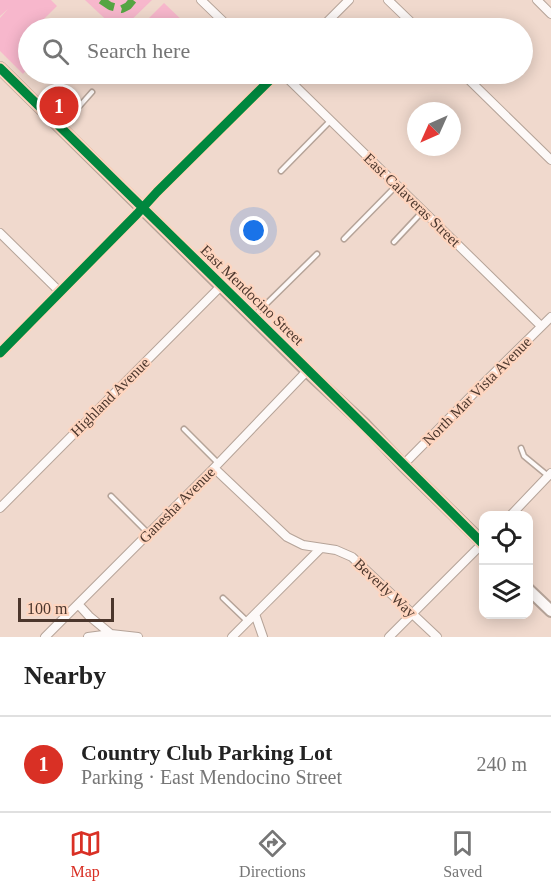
<!DOCTYPE html>
<meta charset="utf-8">
<style>
:root{--surface:#fff;--page:#f2f2f2;--text:#222;--muted:#767676;--line:#e0e0e0;--accent:#d93025}
body{margin:0;font-family:Georgia,serif;background:var(--page);color:var(--text)}
.controls{position:absolute;right:18px;bottom:18px;display:grid;overflow:hidden;border-radius:12px;box-shadow:0 3px 15px #0003}
.controls button{width:54px;height:54px;display:grid;place-items:center;padding:0;border:0;border-bottom:2px solid var(--line);background:var(--surface);color:var(--text);font:30px sans-serif}
.compass{position:absolute;left:407px;top:102px;width:54px;height:54px;border-radius:50%;background:var(--surface);box-shadow:0 3px 15px #0003;rotate:225deg}
.scale{position:absolute;left:18px;bottom:15px;width:96px;box-sizing:border-box;padding-left:6px;border:3px solid #4b362c;border-top:0;font-size:16px;line-height:21px;white-space:nowrap;color:#4b362c;-webkit-text-stroke:4px #fed5bf;paint-order:stroke}
.you{position:absolute;left:254px;top:231px;width:21px;height:21px;margin:-15px;border:4px solid #fff;border-radius:50%;background:#1a73e8;box-shadow:0 0 0 9px #1a73e833}
.badge{display:grid;place-items:center;width:39px;height:39px;border-radius:50%;background:var(--accent);color:#fff;font-size:20px;font-weight:700}
.pin{position:absolute;translate:-50% -50%;border:3px solid #fff;box-shadow:0 2px 6px #0006}
.list{margin:0;padding:0;list-style:none}
h2{display:flex;justify-content:space-between;align-items:center;height:78px;margin:0;padding:0 24px;font-size:26px}
h2 small{font-size:20px;font-weight:400;color:var(--muted)}
.list li{display:grid;grid-template-columns:39px 1fr auto;gap:18px;align-items:center;box-sizing:border-box;height:96px;padding:0 24px;border-top:2px solid var(--line)}
.list b{display:block;font-size:22px;white-space:nowrap}
.list p{margin:0;font-size:20px;white-space:nowrap;color:var(--muted)}
.list em{font-size:20px;font-style:normal;color:var(--muted)}
.icon{flex:none;width:33px;height:33px;fill:none;stroke:currentColor;stroke-width:2;stroke-linecap:round;stroke-linejoin:round}
.map{position:relative;flex:none;width:551px;height:637px;overflow:hidden}
.search{position:absolute;background:var(--surface);box-shadow:0 3px 15px #0003;left:18px;right:18px;top:18px;height:66px;display:flex;align-items:center;gap:15px;box-sizing:border-box;padding:0 21px;border-radius:33px;color:var(--muted);font-size:22px}
.sheet{height:174px;background:var(--surface)}
nav{display:flex;justify-content:space-around;align-items:center;box-sizing:border-box;height:84px;border-top:2px solid var(--line);background:var(--surface);font-size:16px;color:var(--muted)}
nav a{display:grid;justify-items:center;gap:3px}
nav .on{color:var(--accent)}
.map>svg:first-child{display:block}
</style>
<div class="map">
<svg width="551" height="637" viewBox="0 0 551 637">
<rect width="100%" height="100%" fill="#f0d9cd"/>
<path fill="#f7b7cc" d="M0,0H51L57,6L35,28H28V68L23,74L0,51V18L8,9L0,16Z
M85,0H152L123,28H115Z
M164,3L188,26L186,28H139Z"/>
<g fill="none" stroke-linecap="round" stroke-linejoin="round">
<defs>
<path id="lane" d="M61,127L92,92
M281,171L331,120
M344,239L397,185
M394,242L422,212
M254,316L317,254
M184,429L218,463
M521,448L524,456L547,475
M111,496L148,533
M223,598L247,621"/>
<path id="street" d="M201,0L230,28
M388,0L417,28
M537,0L551,14
M321,28L349,0
M283,74L541,326
M463,74L551,160
M0,233L60,292
M0,353L137,214L157,192L276,74
M403,465L485,382L551,317
M214,468L287,537L303,545L336,550L352,557L437,637
M0,508L221,286
M510,516L551,473
M78,604L89,616L111,634
M255,614L263,637
M45,637L214,468L307,371
M88,637L111,634L138,637
M232,637L321,548
M389,637L484,542"/>
<path id="secondary" d="M0,68L308,372L365,425L403,465L484,544
M528,589L551,611"/>
</defs>
<use href="#lane" stroke="#b5a398" stroke-width="7"/>
<use href="#street" stroke="#b5a398" stroke-width="10"/>
<use href="#secondary" stroke="#b5a398" stroke-width="14"/>
<use href="#lane" stroke="#fdf9f8" stroke-width="4"/>
<use href="#street" stroke="#fdf9f8" stroke-width="8"/>
<use href="#secondary" stroke="#fdf9f8" stroke-width="10"/>
<path stroke="#56a543" stroke-width="8" stroke-dasharray="15 8" stroke-linecap="butt" d="M101,0L110,6L122,9L128,6L133,0"/>
<defs>
<path id="cycleway" d="M0,68C161,226 323,383 482,543
M0,353L137,214L157,192L276,74"/>
</defs>
<use href="#cycleway" stroke="#fed5bf" stroke-width="13"/>
<use href="#cycleway" stroke="#00873e" stroke-width="9"/>
</g>
<g text-anchor="middle" stroke-width="4.5" stroke-linejoin="round" paint-order="stroke">
<g font-size="15" fill="#4b362c" stroke="#fed5bf">
<text transform="translate(412 200) rotate(44)" y="5">East Calaveras Street</text>
<text transform="translate(252 295) rotate(44)" y="5">East Mendocino Street</text>
<text transform="translate(477 391) rotate(-45)" y="5">North Mar Vista Avenue</text>
<text transform="translate(110 397) rotate(-45)" y="5">Highland Avenue</text>
<text transform="translate(177 505) rotate(-45)" y="5">Ganesha Avenue</text>
<text transform="translate(385 588) rotate(43)" y="5">Beverly Way</text>
</g>
</g>
</svg>
<div class="controls">
<button><svg class="icon" aria-label="locate" viewBox="0 0 24 24"><circle cx="12" cy="12" r="6"/><path d="M12 2v4M12 18v4M2 12h4M18 12h4"/></svg></button>
<button><svg class="icon" aria-label="layers" viewBox="0 0 24 24"><path d="M12 4l9 5-9 5-9-5zM3 14l9 5 9-5"/></svg></button>
</div>
<svg class="compass" viewBox="-18 -18 36 36"><path d="M0-13l5 13h-10z" fill="#e53935"/><path d="M0 13l5-13h-10z" fill="#767676"/></svg>
<div class="scale">100 m</div>
<div class="you"></div>
<div class="pin badge" style="left:59px;top:106px">1</div>
<div class="search"><svg class="icon" aria-label="search" viewBox="0 0 24 24"><circle cx="10" cy="10" r="6"/><path d="M15 15l6 6"/></svg>Search here</div>
</div>
<section class="sheet">
<h2>Nearby<small></small></h2>
<ul class="list">
<li><span class="badge">1</span><div><b>Country Club Parking Lot</b><p>Parking · East Mendocino Street</p></div><em>240 m</em></li>
</ul>
</section>
<nav>
<a class="on"><svg class="icon" aria-label="map" viewBox="0 0 24 24"><path d="M3 6l6-2 6 2 6-2v14l-6 2-6-2-6 2zM9 4v14M15 6v14"/></svg>Map</a>
<a><svg class="icon" aria-label="directions" viewBox="0 0 24 24"><path d="M12 3l9 9-9 9-9-9zM9 14v-3h6M13 9l2 2-2 2"/></svg>Directions</a>
<a><svg class="icon" aria-label="saved" viewBox="0 0 24 24"><path d="M7 4h10v16l-5-4-5 4z"/></svg>Saved</a>
</nav>
